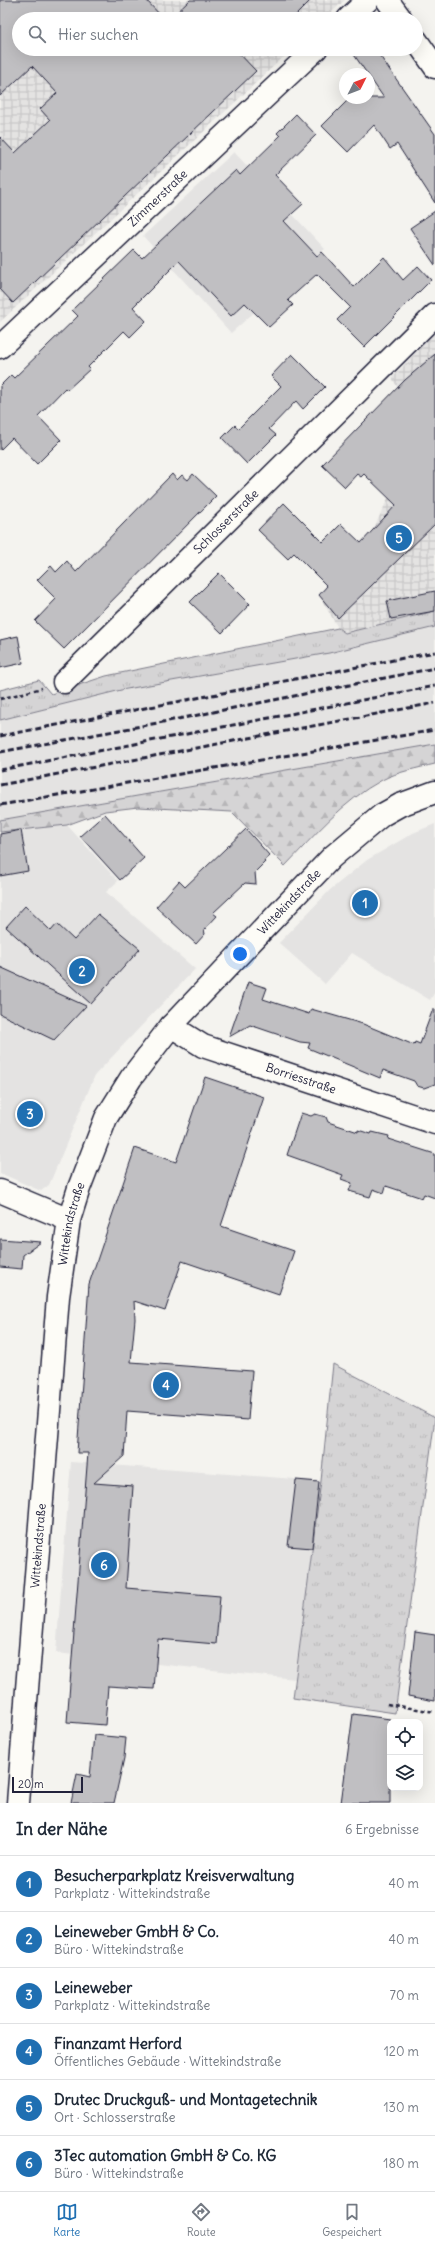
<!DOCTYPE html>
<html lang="de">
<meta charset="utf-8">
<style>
:root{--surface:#fff;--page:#f6f6f7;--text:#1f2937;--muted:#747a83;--line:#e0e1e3;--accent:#1f6fb2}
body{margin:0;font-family:Delius,sans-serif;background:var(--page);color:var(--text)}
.controls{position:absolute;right:12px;bottom:12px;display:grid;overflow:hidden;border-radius:8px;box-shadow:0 4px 16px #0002}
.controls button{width:36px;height:36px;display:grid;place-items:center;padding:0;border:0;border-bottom:1px solid var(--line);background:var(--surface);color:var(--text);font:20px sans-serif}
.compass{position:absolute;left:339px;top:68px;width:36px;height:36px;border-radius:50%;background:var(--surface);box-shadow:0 4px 16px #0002;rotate:48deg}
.scale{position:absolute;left:12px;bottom:10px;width:71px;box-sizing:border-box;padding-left:4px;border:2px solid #22223b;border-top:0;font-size:11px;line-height:14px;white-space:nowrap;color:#22223b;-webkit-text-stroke:3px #fdfcf7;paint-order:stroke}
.you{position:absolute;left:240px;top:954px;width:14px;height:14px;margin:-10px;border:3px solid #fff;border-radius:50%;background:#1a73e8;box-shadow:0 0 0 6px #1a73e833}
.badge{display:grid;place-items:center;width:26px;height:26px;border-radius:50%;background:var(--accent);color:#fff;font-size:13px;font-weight:700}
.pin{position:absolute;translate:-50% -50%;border:2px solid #fff;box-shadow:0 1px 4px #0006}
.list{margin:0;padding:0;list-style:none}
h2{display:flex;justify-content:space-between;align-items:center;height:52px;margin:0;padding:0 16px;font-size:17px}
h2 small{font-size:13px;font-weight:400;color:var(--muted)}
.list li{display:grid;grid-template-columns:26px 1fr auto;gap:12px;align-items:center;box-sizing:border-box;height:56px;padding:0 16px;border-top:1px solid var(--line)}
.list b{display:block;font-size:15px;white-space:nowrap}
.list p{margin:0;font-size:13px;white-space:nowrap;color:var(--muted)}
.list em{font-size:13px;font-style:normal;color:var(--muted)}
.icon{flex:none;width:22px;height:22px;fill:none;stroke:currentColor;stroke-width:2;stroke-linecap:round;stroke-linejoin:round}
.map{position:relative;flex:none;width:435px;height:1803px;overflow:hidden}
.search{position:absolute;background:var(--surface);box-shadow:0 4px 16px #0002;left:12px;right:12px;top:12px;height:44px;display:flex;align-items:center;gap:10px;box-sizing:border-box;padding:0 14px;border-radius:22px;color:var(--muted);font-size:15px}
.sheet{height:388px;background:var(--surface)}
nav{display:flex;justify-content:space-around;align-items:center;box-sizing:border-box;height:56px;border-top:1px solid var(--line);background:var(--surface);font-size:11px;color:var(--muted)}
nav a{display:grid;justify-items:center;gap:2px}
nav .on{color:var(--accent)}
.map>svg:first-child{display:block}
</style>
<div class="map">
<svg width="435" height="1803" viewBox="0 0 435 1803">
<defs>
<pattern id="industrial-grid" width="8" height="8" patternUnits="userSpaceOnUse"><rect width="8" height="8" fill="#e4e3e2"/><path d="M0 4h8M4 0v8" fill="none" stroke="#c3c2c3"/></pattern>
<pattern id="grass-tufts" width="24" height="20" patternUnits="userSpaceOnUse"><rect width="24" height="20" fill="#d5d4d5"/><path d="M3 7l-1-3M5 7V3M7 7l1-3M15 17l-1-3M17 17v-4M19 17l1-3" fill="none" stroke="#b7b6b8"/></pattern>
<pattern id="forest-firs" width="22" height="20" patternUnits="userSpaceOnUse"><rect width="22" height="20" fill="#d5d4d5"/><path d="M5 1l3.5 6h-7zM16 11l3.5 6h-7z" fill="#b7b6b8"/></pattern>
</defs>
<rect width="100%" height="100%" fill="#f4f3ef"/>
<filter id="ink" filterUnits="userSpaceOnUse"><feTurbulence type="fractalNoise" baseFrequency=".025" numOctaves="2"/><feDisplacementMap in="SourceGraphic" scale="8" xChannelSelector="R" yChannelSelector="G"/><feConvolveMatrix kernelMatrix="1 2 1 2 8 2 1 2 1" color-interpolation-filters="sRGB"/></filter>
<g filter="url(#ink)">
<path fill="#e4e3e2" d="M234,152L325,249L231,333L143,236Z
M435,627V744L0,820V720L121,690L329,653Z
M435,824V992L430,1000L352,953L325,984L279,943L330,890L367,860L413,833Z
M67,825L118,881L106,892L195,969L95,1075L49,1185L41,1191L0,1173V832Z
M71,1462L321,1481L295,1679L56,1653Z"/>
<path fill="url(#industrial-grid)" d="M0,0H345L324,19H19V49H292L0,322Z
M435,332V611L345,633L338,628L319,595L364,549L400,473L398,388L392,378Z"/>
<path fill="url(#grass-tufts)" stroke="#7c7b88" d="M435,611V627L329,653L121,690L0,720V690L39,680L51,694L106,676L338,628L345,633Z
M333,1364L435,1418L395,1713L293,1698L321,1481Z"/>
<path fill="url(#forest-firs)" stroke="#7c7b88" d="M435,744V764C418,768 397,772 382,780C343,801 315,835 285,866L232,812L138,807L105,811L67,825L0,832V820Z"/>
<path fill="#c0bfc2" stroke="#22223b" d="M0,0H146L164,19H19V49H235L256,71L13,303L0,289V137L15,153L50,120L40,109L57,93L32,66L0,96Z
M190,0H311L292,19H170Z
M350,49H375L435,134V203L397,144L390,149L374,125L348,152L322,126L350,98H384Z
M296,114L316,135L275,175L303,204L284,221L317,256L322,252L354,287L384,257L403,280L418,266L431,280L364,347L337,320L350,307L317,274L288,300L293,305L269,327L245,303L231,316L179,261L133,307L146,321L130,337L124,331L88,367L90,369L67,390L65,388L38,416L61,440L37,464L12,438L0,450V386L11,375L14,378L78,316L72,310L134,250L142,258L236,170L240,175L280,136L277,133Z
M435,211V265L410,228Z
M292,354L325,387L303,409L296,401L269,429L276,435L247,464L222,438L235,425L238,429L281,386L271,376Z
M435,354V524L338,618L319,595L327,586L294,553L288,559L258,530L284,503L323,542L341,524L361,543L396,505L364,474L361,477L357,474L345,487L322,465L405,380Z
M172,474L177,480L182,475L188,480L193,474L216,496L64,649L35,621L56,599L37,580L51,566L56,572L67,561L76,572Z
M219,573L250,604L222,633L190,602Z
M435,591V611L391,619L387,601Z
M18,636L23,663L0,668V640Z
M105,814L144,858L120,880L80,836Z
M246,829L269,855L264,861L265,862L255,872L256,884L245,883L213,913L217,916L204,930L205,934L196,944L156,907L179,881L185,887Z
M21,830L28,871L0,876V834Z
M25,906L51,931L57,924L74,940L98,914L140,949L91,1004L6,927Z
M0,967L86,1006L54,1040L0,1014Z
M248,982L267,988L263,999L309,1014L311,1009L363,1024L414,1045L415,1042L420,1044L433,1009H435V1084L424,1088L417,1086L414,1081L383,1070L380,1078L308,1048L310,1043L300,1042L250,1025L229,1037Z
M205,1077L264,1097L221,1226L294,1251L279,1294L182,1261L165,1311L134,1301L135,1319L131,1362L252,1371L248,1420L127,1411L124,1456L94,1483L133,1486L126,1588L220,1596L216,1644L158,1639L154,1689L108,1686L105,1725L67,1722L88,1453H77L89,1284L135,1148L176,1162Z
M301,1113L311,1116L315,1114L326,1117L328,1122L358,1132V1130L371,1134L372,1132L389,1136L388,1139L435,1154V1198L424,1194L422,1198L386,1186L384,1193L373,1189L370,1197L349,1191L352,1183L341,1179L343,1175L287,1155Z
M0,1239L41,1242L23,1255L22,1269L0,1267Z
M296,1480L319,1482L312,1548L288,1546Z
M415,1632L435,1635V1701L408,1696Z
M353,1714L390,1719V1803H341Z
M94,1735L126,1738L124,1758L114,1803H71L77,1774L90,1777Z"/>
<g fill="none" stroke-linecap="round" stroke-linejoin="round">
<defs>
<g id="street">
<path d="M348,19L368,0"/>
<path id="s1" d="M0,347L316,49"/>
<path id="s2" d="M64,682L435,315"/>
<path id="s3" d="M171,1026L203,1046L435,1123"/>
<path d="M0,1191L69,1220"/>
</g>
<g id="secondary">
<path d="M387,0L401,19"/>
<path d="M416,40L435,67"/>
<path id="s4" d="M18,1803L58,1297L69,1220L79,1188L106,1118L131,1078L171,1026L332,857L382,815L400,805L435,792"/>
</g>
</defs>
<use href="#street" stroke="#22223b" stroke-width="25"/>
<use href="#secondary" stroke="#22223b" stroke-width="25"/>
<path stroke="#22223b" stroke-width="2.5" stroke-dasharray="4 3" stroke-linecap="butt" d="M0,699L42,688
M387,1704L435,1712"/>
<use href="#street" stroke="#fdfcf7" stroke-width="22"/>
<use href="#secondary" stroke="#fdfcf7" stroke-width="22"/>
<path stroke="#22223b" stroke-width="3" stroke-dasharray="6 3" stroke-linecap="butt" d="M0,736L435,652
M0,752L163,722L435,668
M0,770L435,686
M0,785L435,703
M0,805L435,730"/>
</g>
</g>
<g text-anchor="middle" stroke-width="3.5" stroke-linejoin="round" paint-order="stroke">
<g font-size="12" fill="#22223b" stroke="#fdfcf7">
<text dy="4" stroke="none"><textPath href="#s1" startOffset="217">Zimmerstraße</textPath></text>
<text dy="4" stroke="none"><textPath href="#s2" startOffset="228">Schlosserstraße</textPath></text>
<text dy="4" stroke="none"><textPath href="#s4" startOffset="978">Wittekindstraße</textPath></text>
<text dy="4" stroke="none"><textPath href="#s3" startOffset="141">Borriesstraße</textPath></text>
<text dy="4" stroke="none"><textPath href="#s4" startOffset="582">Wittekindstraße</textPath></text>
<text dy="4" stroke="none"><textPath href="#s4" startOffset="258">Wittekindstraße</textPath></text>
</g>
</g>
</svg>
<div class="controls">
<button><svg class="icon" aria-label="locate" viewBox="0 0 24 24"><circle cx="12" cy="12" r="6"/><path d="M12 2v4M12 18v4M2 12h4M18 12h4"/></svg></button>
<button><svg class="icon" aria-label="layers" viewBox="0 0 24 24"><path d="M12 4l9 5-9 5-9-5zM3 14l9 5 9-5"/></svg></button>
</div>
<svg class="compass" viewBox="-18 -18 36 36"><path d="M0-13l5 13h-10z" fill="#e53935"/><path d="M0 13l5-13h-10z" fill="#747a83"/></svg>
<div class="scale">20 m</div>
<div class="you"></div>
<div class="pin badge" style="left:365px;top:903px">1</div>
<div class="pin badge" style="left:82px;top:971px">2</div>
<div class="pin badge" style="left:30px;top:1114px">3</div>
<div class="pin badge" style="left:166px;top:1385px">4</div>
<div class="pin badge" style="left:399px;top:538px">5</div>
<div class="pin badge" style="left:104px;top:1565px">6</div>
<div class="search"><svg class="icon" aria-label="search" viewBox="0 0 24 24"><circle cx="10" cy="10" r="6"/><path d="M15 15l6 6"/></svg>Hier suchen</div>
</div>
<section class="sheet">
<h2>In der Nähe<small>6 Ergebnisse</small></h2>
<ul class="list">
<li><span class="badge">1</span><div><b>Besucherparkplatz Kreisverwaltung</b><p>Parkplatz · Wittekindstraße</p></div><em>40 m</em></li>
<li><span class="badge">2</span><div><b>Leineweber GmbH &amp; Co.</b><p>Büro · Wittekindstraße</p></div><em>40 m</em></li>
<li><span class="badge">3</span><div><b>Leineweber</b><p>Parkplatz · Wittekindstraße</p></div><em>70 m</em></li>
<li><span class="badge">4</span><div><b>Finanzamt Herford</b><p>Öffentliches Gebäude · Wittekindstraße</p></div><em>120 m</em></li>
<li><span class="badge">5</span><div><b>Drutec Druckguß- und Montagetechnik</b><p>Ort · Schlosserstraße</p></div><em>130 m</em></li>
<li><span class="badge">6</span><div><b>3Tec automation GmbH &amp; Co. KG</b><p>Büro · Wittekindstraße</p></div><em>180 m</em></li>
</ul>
</section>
<nav>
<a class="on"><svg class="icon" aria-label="map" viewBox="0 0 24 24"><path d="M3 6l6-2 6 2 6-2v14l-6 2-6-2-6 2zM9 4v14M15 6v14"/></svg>Karte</a>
<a><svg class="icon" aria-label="directions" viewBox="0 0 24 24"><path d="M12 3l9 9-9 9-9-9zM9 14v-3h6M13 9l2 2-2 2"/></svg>Route</a>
<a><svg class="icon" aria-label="saved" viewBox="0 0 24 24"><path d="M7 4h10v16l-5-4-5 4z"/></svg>Gespeichert</a>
</nav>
